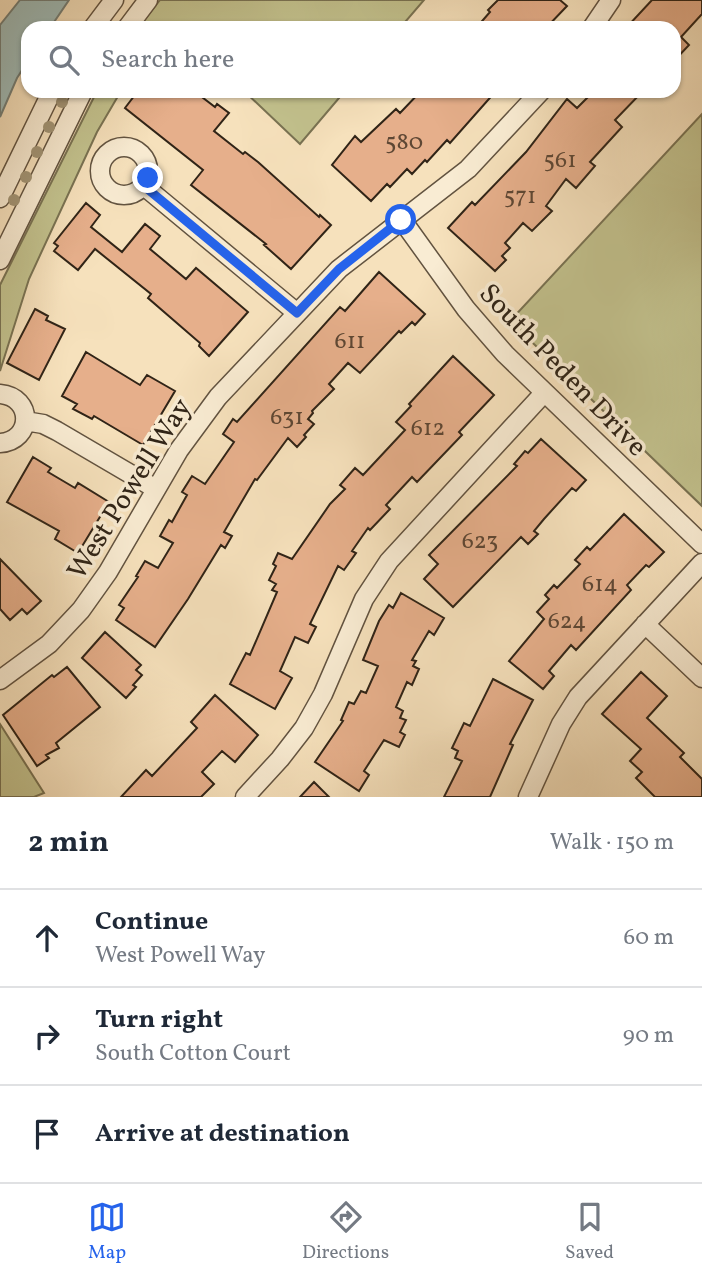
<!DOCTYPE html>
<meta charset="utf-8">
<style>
:root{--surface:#fff;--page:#f6f6f7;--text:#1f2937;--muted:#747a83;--line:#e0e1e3;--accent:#2563eb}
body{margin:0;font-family:Vollkorn,serif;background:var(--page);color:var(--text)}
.stop{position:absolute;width:21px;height:21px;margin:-16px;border:5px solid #2563eb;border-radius:50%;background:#fff}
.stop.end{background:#2563eb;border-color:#fff;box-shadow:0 2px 7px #0008}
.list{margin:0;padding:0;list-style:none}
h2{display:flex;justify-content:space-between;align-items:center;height:91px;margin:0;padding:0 28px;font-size:30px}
h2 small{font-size:23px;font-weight:400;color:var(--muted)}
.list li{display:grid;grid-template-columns:46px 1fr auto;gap:21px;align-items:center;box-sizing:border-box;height:98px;padding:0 28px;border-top:2px solid var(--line)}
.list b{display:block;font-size:26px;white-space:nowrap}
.list p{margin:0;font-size:23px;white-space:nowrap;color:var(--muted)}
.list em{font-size:23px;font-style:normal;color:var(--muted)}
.icon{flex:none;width:38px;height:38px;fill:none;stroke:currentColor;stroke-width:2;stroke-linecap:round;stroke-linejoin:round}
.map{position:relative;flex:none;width:702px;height:797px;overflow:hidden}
.search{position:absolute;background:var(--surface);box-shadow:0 2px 5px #0004;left:21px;right:21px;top:21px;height:77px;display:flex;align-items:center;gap:18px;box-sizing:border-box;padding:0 24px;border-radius:21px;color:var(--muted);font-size:26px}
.sheet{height:385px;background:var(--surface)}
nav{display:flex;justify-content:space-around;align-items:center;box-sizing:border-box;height:98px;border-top:2px solid var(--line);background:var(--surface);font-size:19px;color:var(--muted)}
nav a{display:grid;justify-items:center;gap:4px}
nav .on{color:var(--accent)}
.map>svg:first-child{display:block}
</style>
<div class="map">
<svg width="702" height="797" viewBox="0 0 702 797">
<rect width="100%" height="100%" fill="#f6e1bc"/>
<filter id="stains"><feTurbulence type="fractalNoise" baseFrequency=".00286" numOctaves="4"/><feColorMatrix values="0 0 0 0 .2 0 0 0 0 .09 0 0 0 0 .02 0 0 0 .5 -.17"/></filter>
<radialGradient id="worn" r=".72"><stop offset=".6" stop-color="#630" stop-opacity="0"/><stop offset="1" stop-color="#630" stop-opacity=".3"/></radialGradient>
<path fill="#c2c18d" stroke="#797252" stroke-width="2" d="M160,0H424L400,28H177L173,24L169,28H138Z
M97,91H121L97,132L29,279L0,371V285Z
M244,91H345L300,144Z
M702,114V506L510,321Z
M0,724L44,793L34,797H0Z"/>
<path fill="#9fbcb9" stroke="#737f78" stroke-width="2" d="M20,0H69L50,28H28V61L17,78L0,117V25Z"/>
<path fill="#e6af8b" stroke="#302417" stroke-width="2" d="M498,0H560L567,6L546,28H476L490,12L488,10Z
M652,0H702V14L681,37L689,45L674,61V28H626Z
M138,91H194L215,107L217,104L229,113L214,131L243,154L245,152L258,162L319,217L320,215L331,225L291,269L264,245L266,244L191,185L203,170L125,108Z
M421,91H496L450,143L447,140L427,162L425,160L412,174L407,169L390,187L387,184L371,201L332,165L355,136L361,142L396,109L400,113Z
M594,91H643L615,120L622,127L590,162L595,166L576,188L566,179L546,206L552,211L532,231L523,223L505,243L510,248L502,256L506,260L495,271L448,228L472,202L475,205L526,152L567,99L577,108Z
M86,203L100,215L91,227L122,252L145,224L160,236L150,249L186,279L196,268L248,312L209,356L199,346L200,343L148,298L151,294L95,249L78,270L54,251L58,246L54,243Z
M379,272L425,314L415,325L412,322L401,333L399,331L360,373L348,363L329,384L334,389L312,411L313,413L308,419L314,424L304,435L306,437L297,447L288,438L257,480L255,479L224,532L232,536L225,548L221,545L188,599L155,647L116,620L124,608L119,605L138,577L136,576L145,561L158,568L173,543L160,536L169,520L172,522L187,495L182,492L192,476L205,484L234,442L223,434L233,419L237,422L340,307L345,311Z
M35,309L48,316L46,320L65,329L39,380L7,363Z
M86,352L140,385L147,375L175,391L143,445L94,416L92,419L73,409L77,404L62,396Z
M453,356L494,395L459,432L462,435L417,482L412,477L386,505L390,509L370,530L368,528L352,551L356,553L344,570L338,566L310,624L316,627L308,643L295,637L280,671L292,678L275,709L230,684L246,653L250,655L277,592L272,590L276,584L269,580L276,566L273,564L278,553L292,559L330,504L345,489L340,485L355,468L363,475L405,430L396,422L411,406L409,404Z
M541,439L586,480L576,491L572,488L544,519L534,531L538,534L528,544L521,537L453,607L424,579L438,564L429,555L517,466L514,464L525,451L528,453Z
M33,457L51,468L48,472L75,488L78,483L109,502L78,553L55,539L59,531L7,502Z
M624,514L664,552L649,567L646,565L627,585L631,590L576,650L571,645L549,671L554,676L543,689L509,661L544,619L537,612L549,599L545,595L554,585L557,588L580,564L575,560L587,547L590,550Z
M0,559L41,601L27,614L22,609L10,620L0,609Z
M401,593L444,618L434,635L429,631L412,660L416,661L413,666L419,669L412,685L407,682L396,707L403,711L400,718L406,720L400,732L405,735L399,747L384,740L364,771L369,775L359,791L315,762L343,721L341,720L349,702L354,704L361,691L366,693L378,666L363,660L379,621L389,605L393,608Z
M105,632L141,665L136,670L142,675L133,685L136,687L126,698L82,658Z
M67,667L100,707L56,743L59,748L46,755L49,758L37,766L3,715L52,675L54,677Z
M641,672L667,696L647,718L684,753L680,757L702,779V797H655L636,778L642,772L630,761L641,749L602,714Z
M493,679L533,700L510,744L513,745L490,797H444L462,761L455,758L458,751L452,748L464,723L470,726Z
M215,695L258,735L235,762L222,751L202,772L214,784L201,797H121L146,770L152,776L197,728L191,722Z
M314,782L329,797H300Z"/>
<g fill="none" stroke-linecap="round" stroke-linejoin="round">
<defs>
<path id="minor" d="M93,28L114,0
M127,28L148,0
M592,28L611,0
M100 171a24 24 0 1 1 48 0a24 24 0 1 1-48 0Z
M144,186L297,313
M0,198L52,91
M402,220L466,309L505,354L702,544
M0,260L83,91
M0,394C34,397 33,441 0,443
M25,421L43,424L57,431L156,489
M645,624L702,678
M0,680L49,644L81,610L108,572L179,450L218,397L339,269L468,169L541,91
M245,797L280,759L304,728L323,694L364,599L389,561L544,393
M528,797L561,724L578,697L702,563"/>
</defs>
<use href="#minor" stroke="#625340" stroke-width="21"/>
<use href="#minor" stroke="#f9ecd3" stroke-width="18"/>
</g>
<g fill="#a19374">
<circle cx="62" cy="102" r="6"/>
<circle cx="49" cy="127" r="6"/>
<circle cx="37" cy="152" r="6"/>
<circle cx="26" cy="177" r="6"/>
<circle cx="14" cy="200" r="6"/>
</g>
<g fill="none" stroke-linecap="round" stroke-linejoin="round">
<path stroke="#2563eb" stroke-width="9" d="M148,178L144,186L297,313L339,269L401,220"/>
</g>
<g text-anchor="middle" stroke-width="7" stroke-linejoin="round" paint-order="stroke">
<g font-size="24" fill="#5e4734">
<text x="404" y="149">580</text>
<text x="560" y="167">561</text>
<text x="520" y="203">571</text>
<text x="350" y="348">611</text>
<text x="287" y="424">631</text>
<text x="428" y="435">612</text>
<text x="480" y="548">623</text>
<text x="600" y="591">614</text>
<text x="567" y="628">624</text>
</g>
<g font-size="28" fill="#302417" stroke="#f9ecd3">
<text transform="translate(564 369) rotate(46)" y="10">South Peden Drive</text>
<text transform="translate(128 488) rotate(-58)" y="10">West Powell Way</text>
</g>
</g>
<rect width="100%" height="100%" filter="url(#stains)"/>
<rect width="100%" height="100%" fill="url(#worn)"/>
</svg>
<div class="stop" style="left:401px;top:220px"></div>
<div class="stop end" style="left:148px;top:178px"></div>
<div class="search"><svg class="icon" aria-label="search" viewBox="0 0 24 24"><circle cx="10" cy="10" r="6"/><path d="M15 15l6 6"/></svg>Search here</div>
</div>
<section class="sheet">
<h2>2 min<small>Walk · 150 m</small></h2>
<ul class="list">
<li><svg class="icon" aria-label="ahead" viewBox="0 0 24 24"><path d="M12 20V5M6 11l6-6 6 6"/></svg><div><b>Continue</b><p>West Powell Way</p></div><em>60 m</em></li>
<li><svg class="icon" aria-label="right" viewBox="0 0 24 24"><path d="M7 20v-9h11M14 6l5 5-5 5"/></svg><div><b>Turn right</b><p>South Cotton Court</p></div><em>90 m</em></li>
<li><svg class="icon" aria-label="arrive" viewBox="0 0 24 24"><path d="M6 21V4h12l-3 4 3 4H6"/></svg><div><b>Arrive at destination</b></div></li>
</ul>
</section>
<nav>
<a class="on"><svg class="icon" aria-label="map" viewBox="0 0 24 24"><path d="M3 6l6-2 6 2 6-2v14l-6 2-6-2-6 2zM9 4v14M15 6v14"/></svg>Map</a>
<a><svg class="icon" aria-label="directions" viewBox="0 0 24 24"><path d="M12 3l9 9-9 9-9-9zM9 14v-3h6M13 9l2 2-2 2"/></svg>Directions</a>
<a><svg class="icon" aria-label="saved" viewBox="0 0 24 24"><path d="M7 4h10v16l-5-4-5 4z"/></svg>Saved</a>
</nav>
